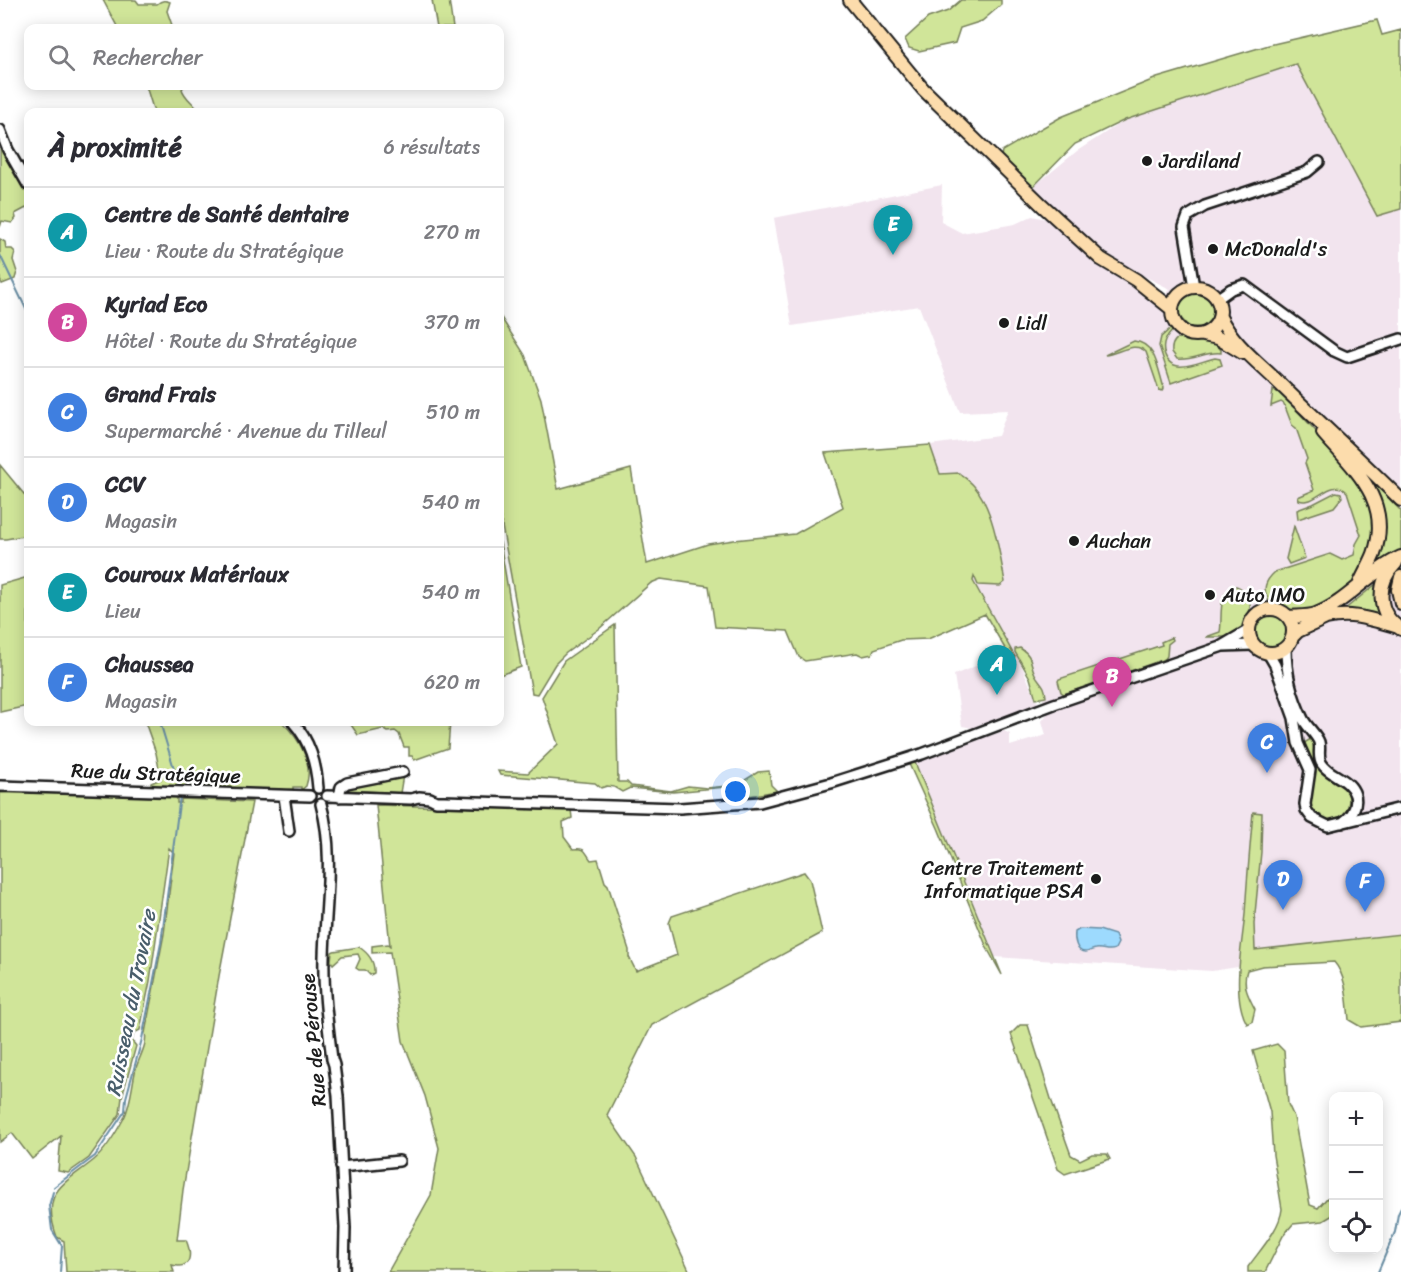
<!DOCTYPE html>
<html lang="fr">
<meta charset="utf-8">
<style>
:root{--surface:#fff;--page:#f7f7f7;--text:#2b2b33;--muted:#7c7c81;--line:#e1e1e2;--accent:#1c1c1c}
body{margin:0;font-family:Sriracha,sans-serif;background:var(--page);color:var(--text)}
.controls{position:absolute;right:18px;bottom:18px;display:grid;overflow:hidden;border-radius:12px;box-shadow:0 3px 15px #0003}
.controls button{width:54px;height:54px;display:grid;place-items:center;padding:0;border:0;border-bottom:2px solid var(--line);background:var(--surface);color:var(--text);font:30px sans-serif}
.you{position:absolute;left:736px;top:792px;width:21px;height:21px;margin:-15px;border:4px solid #fff;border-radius:50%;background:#1a73e8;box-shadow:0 0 0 9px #1a73e833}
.badge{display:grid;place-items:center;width:39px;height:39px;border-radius:50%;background:var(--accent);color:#fff;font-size:20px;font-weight:700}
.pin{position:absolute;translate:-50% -50px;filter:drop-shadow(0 2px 3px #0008)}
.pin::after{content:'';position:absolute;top:32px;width:21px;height:18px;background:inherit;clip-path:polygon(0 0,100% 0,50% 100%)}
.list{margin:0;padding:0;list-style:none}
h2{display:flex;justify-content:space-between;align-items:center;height:78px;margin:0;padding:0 24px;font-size:26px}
h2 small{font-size:20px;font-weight:400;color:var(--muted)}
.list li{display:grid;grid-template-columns:39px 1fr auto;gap:18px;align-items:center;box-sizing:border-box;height:90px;padding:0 24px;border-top:2px solid var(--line)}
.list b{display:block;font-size:22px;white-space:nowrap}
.list p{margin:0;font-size:20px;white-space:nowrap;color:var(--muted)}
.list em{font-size:20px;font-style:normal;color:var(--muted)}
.icon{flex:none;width:33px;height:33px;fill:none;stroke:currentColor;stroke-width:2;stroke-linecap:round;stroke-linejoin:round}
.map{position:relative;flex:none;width:1401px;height:1272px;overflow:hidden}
.search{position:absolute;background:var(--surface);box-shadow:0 3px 15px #0003;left:24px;top:24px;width:480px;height:66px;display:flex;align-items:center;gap:15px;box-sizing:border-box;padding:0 21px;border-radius:12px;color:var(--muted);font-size:22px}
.panel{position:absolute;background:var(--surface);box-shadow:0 3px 15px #0003;left:24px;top:108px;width:480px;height:618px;border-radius:12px}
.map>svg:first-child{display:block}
</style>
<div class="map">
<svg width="1401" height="1272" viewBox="0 0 1401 1272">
<rect width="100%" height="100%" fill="#fff"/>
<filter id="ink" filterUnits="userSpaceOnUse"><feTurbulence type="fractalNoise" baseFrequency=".0167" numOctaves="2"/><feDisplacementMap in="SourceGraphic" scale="12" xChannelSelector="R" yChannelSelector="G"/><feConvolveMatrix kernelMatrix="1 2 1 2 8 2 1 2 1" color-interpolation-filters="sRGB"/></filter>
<g filter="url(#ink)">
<path fill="#f2e4ee" d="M1296,64L1377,216L1401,209V934L1255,950L1238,967L1212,971L995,957L914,760L1004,731L1010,734V746L1046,735L1042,721L1048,713L1035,676L1020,662L1038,704L973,728L962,726L954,675L1007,653L1011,659L998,625L973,581V575L930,445L998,436L1008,410L960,412L919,306L792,326L774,218L942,185L941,222L962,233L1015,224L1032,216L1046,219L1123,280L1161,303L1170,289L1136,272L1096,249L1032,188L1077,151L1125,120Z"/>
<path fill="#d0e599" stroke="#76805a" stroke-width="1.5" d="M103,0H136L139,4H157C162,0 165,0 170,2L167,11L173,28H118Z
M432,0H449L453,28H437Z
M961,0H1001V5L982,21L960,28L955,43L919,51L909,48L905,39L928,18L948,11Z
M1377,20L1382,35L1401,30V209L1377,216L1296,64L1125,120L1075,144L1032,188L1001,157L1002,151L1061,117L1157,78L1269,45Z
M146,86H184L182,89C185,99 195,103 199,112H154Z
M0,140L10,163L28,193V207L15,214L16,218L12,223L2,221L0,227Z
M0,239L5,242L6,249H12L15,252L13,260L17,272L15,279L2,284L0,280Z
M1191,293C1207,292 1216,302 1212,318L1203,327H1189L1180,317C1176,306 1180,297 1191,293Z
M500,316L525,355L541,399L558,489L631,469L647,564L708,544L734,540L795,534L843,507L825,453L930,445L940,474L959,473C964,477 970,481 974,486C993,507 1000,555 1005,582L1000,586L978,585L974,576L973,581L1015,657L1011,659L985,614L928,639L901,640L874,649L872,654L863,656L857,653L805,661L799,657L788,631L715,627L709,586L661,579L651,583L599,629L566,653L555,664L537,694L532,693L500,515Z
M1171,328L1173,330C1167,337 1162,342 1164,352C1171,378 1199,361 1215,358L1220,359L1222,365L1171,383L1159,346L1161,337Z
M1184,336L1214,341L1221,350V353C1206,351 1193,361 1177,359L1172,352C1171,343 1175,338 1184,336Z
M1134,341C1156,343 1158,370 1164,388L1163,391L1159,390L1146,352C1135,340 1118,354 1105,355Z
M1273,390L1276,392L1278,390L1360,479L1369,493L1375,536L1355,584L1316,611H1290L1284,606L1269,601C1262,589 1265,581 1275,572L1330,554L1342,560L1354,555L1356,544L1361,535L1347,492C1330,476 1316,507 1299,500L1298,497L1314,490L1305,463L1307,459L1296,428L1292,425L1284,404L1281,402L1271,406Z
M1353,461L1401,511V551L1379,562L1367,573L1383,527Z
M0,465L28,499V535L6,539H0Z
M1336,492L1341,493L1342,497L1334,507L1298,519L1297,510L1313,504Z
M1294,526L1305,558L1289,564L1286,559Z
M500,542L521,667L500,675Z
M28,577V706L0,712V585Z
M1376,584L1377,603L1381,618L1344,610Z
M1236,586C1258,595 1250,615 1241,631L1226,637H1206L1220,632C1223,617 1216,592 1236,586Z
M1255 631a16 16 0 1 1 32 0a16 16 0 1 1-32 0Z
M615,625L618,782H627L631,786L671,791L688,786L707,788L737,785L758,772L769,771L771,785L777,791L737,798V786L673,792L630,788L622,792L614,787L607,786L601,788L595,783L500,775L498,771L528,773L558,744L542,697L564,661Z
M1172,637L1173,640L1168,644L1167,656L1165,659L1064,694L1061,692L1058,681L1059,679L1159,646L1162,645L1161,642Z
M1020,648C1034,657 1029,662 1035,674C1040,684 1045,683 1046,697L1036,699L1030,678L1015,652V649Z
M145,722H174L179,725L188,722H282C299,738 314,763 306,786L301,790V787H293V792L151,788V783L161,779L156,753Z
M349,722H450L448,748L414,760L412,756H409V747H404L399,734L395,731L388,732L383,729L358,735Z
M1311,739L1315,742C1315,750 1312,758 1317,766C1329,786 1360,781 1345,814C1337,819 1328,823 1319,818C1300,806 1316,783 1314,766C1313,757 1306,754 1303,746L1304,743Z
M914,760L1002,975L987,948L938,828L909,764Z
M403,775L400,793L347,790L345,789L348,786Z
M29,791L177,797V803H181V799L252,802L219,976L183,1190L177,1240H186C192,1254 192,1270 172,1265L174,1272H66L64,1241L57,1237C40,1191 63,1185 94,1160C106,1150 117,1131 124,1118C131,1104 132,1084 136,1068C139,1058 148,1043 145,1033L164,934L174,853L169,848L150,981L140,1030L134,1033L132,1041L136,1046L122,1097L120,1114L89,1158L68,1173L58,1171L61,1136L32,1159L12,1133L0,1142V793Z
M376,805L571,810L572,818L563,822L564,837L573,849C587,848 584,851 591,860L598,859L605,882L608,885L629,950V957L636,971L677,955L669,923L672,916L804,872L810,880L822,933L652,1025L607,1115L636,1157L690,1272H388L431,1195L439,1148L425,1096L403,1041L390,952L372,953V946L388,944L390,946Z
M1253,812L1262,813L1261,852L1254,924L1255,950L1401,934V1022L1361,1027L1349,1020C1347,1001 1347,977 1334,962L1262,966L1247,970C1242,985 1248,996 1255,1009L1252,1022L1247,1024C1231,996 1242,946 1245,914C1247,880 1250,846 1253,812Z
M359,947C368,953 375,961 374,973L370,975L365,970H359L356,968L360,959L358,954L342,956L333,964L331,961L332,952L334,951Z
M1020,1025H1028L1052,1102L1071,1155L1080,1160L1092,1154H1107L1110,1159L1065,1174L1058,1169L1011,1034Z
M1277,1044L1284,1051L1288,1104L1294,1117L1310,1205L1318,1208L1327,1198L1333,1196V1215L1323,1221L1293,1224L1283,1236L1265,1272H1248V1267C1260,1250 1280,1229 1282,1209L1273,1155L1270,1112L1253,1051Z"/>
<path fill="#9ddafe" stroke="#698ea4" stroke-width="1.5" d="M1080,929L1099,930L1115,935L1118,943L1115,949C1108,952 1103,948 1096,949C1092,949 1089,952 1086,952C1076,953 1074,939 1075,932Z"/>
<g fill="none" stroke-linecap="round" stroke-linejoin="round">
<path stroke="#698ea4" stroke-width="2" d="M0,255L28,313
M160,722L179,785
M54,1187L95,1156L125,1111L126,1098L142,1039L161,943L180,796
M53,1192L49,1206L52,1230L62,1246L60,1272
M1378,1272L1395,1232L1398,1214L1401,1208"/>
<defs>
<path id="minor" d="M0,130L8,150L28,185
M1194,287L1184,227L1188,216L1205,206L1307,172L1319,162
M1217,299L1231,289L1244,285L1334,351L1347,357L1401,339
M1223,646L1253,645
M1286,648C1286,672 1292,697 1303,719C1307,727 1316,734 1319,742C1321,749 1317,757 1322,764C1331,777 1350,778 1355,795C1358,807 1351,817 1342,823
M1268,653L1275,665L1294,718L1298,743L1310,770L1305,804L1306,810L1312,818L1328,826L1401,808
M293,722C310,741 316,763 318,788
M0,786L310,796
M284,796L289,831
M327,796L411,799L419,797L430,798L436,801H444L680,808L760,802L831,783L922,754L1054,704L1220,647L1249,630
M339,797L341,787L347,783L403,772
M321,804C335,854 325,906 324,957C323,991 328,1026 332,1059L334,1065L338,1096L345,1228L344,1272
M341,1167L399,1161"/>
<path id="major" d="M850,0L923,89L1042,205L1101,259L1136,280L1172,309
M1172 311a24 24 0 1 1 48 0a24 24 0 1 1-48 0Z
M1220,317C1233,344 1260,364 1281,385C1321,424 1362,461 1401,500
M1203,335L1218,338L1243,353
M1323,433C1354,469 1393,501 1374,554C1370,564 1364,574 1360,583
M1396,563C1376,583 1376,614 1401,629
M1401,577L1398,590L1401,603
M1249 631a22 22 0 1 1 44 0a22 22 0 1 1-44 0Z
M1288,617C1297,616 1307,617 1316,614C1346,603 1369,572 1401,557
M1326,618C1351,612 1370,619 1395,626
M1293,636L1298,631L1326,618"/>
</defs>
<use href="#minor" stroke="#1c1c1c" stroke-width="14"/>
<use href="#major" stroke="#1c1c1c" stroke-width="16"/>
<use href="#minor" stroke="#fff" stroke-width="9"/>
<use href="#major" stroke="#fcdcac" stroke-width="12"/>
</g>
</g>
<g fill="#1c1c1c" stroke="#fff" stroke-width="2">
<circle cx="1147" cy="161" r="6"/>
<circle cx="1213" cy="249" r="6"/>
<circle cx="1004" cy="323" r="6"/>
<circle cx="1074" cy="541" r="6"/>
<circle cx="1210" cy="595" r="6"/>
<circle cx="1096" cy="879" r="6"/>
</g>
<g text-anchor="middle" stroke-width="5" stroke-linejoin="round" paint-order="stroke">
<g font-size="20" fill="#1c1c1c" stroke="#fff" text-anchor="start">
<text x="1159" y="168">Jardiland</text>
<text x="1225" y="256">McDonald's</text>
<text x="1016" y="330">Lidl</text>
<text x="1086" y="548">Auchan</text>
<text x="1222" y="602">Auto IMO</text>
<text x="1084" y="875" text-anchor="end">Centre Traitement<tspan x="1084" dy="23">Informatique PSA</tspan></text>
</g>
<g font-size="20" fill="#1c1c1c" stroke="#fff">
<text transform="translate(156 773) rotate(2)" y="7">Rue du Stratégique</text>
<text transform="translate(313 1040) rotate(-95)" y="7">Rue de Pérouse</text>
</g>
<g font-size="21" font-style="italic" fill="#495e6b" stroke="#fff">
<text transform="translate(131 1003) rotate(-79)" y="7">Ruisseau du Trovaire</text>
</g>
</g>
</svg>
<div class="controls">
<button>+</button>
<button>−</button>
<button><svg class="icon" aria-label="locate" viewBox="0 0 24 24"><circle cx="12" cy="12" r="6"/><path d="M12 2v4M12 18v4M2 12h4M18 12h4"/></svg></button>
</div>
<div class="you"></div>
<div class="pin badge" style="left:997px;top:695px;background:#0f9aa8">A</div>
<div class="pin badge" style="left:1112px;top:707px;background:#d1479c">B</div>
<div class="pin badge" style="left:1267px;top:773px;background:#3f7fe0">C</div>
<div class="pin badge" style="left:1283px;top:910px;background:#3f7fe0">D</div>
<div class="pin badge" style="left:893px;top:255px;background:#0f9aa8">E</div>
<div class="pin badge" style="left:1365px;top:912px;background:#3f7fe0">F</div>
<div class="search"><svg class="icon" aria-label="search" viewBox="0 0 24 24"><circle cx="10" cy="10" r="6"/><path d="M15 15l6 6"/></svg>Rechercher</div>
<section class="panel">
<h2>À proximité<small>6 résultats</small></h2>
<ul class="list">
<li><span class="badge" style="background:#0f9aa8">A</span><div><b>Centre de Santé dentaire</b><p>Lieu · Route du Stratégique</p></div><em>270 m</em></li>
<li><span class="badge" style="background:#d1479c">B</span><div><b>Kyriad Eco</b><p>Hôtel · Route du Stratégique</p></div><em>370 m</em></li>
<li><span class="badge" style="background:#3f7fe0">C</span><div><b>Grand Frais</b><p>Supermarché · Avenue du Tilleul</p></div><em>510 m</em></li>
<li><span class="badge" style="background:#3f7fe0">D</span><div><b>CCV</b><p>Magasin</p></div><em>540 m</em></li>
<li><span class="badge" style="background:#0f9aa8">E</span><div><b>Couroux Matériaux</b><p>Lieu</p></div><em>540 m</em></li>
<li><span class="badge" style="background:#3f7fe0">F</span><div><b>Chaussea</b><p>Magasin</p></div><em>620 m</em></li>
</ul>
</section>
</div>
